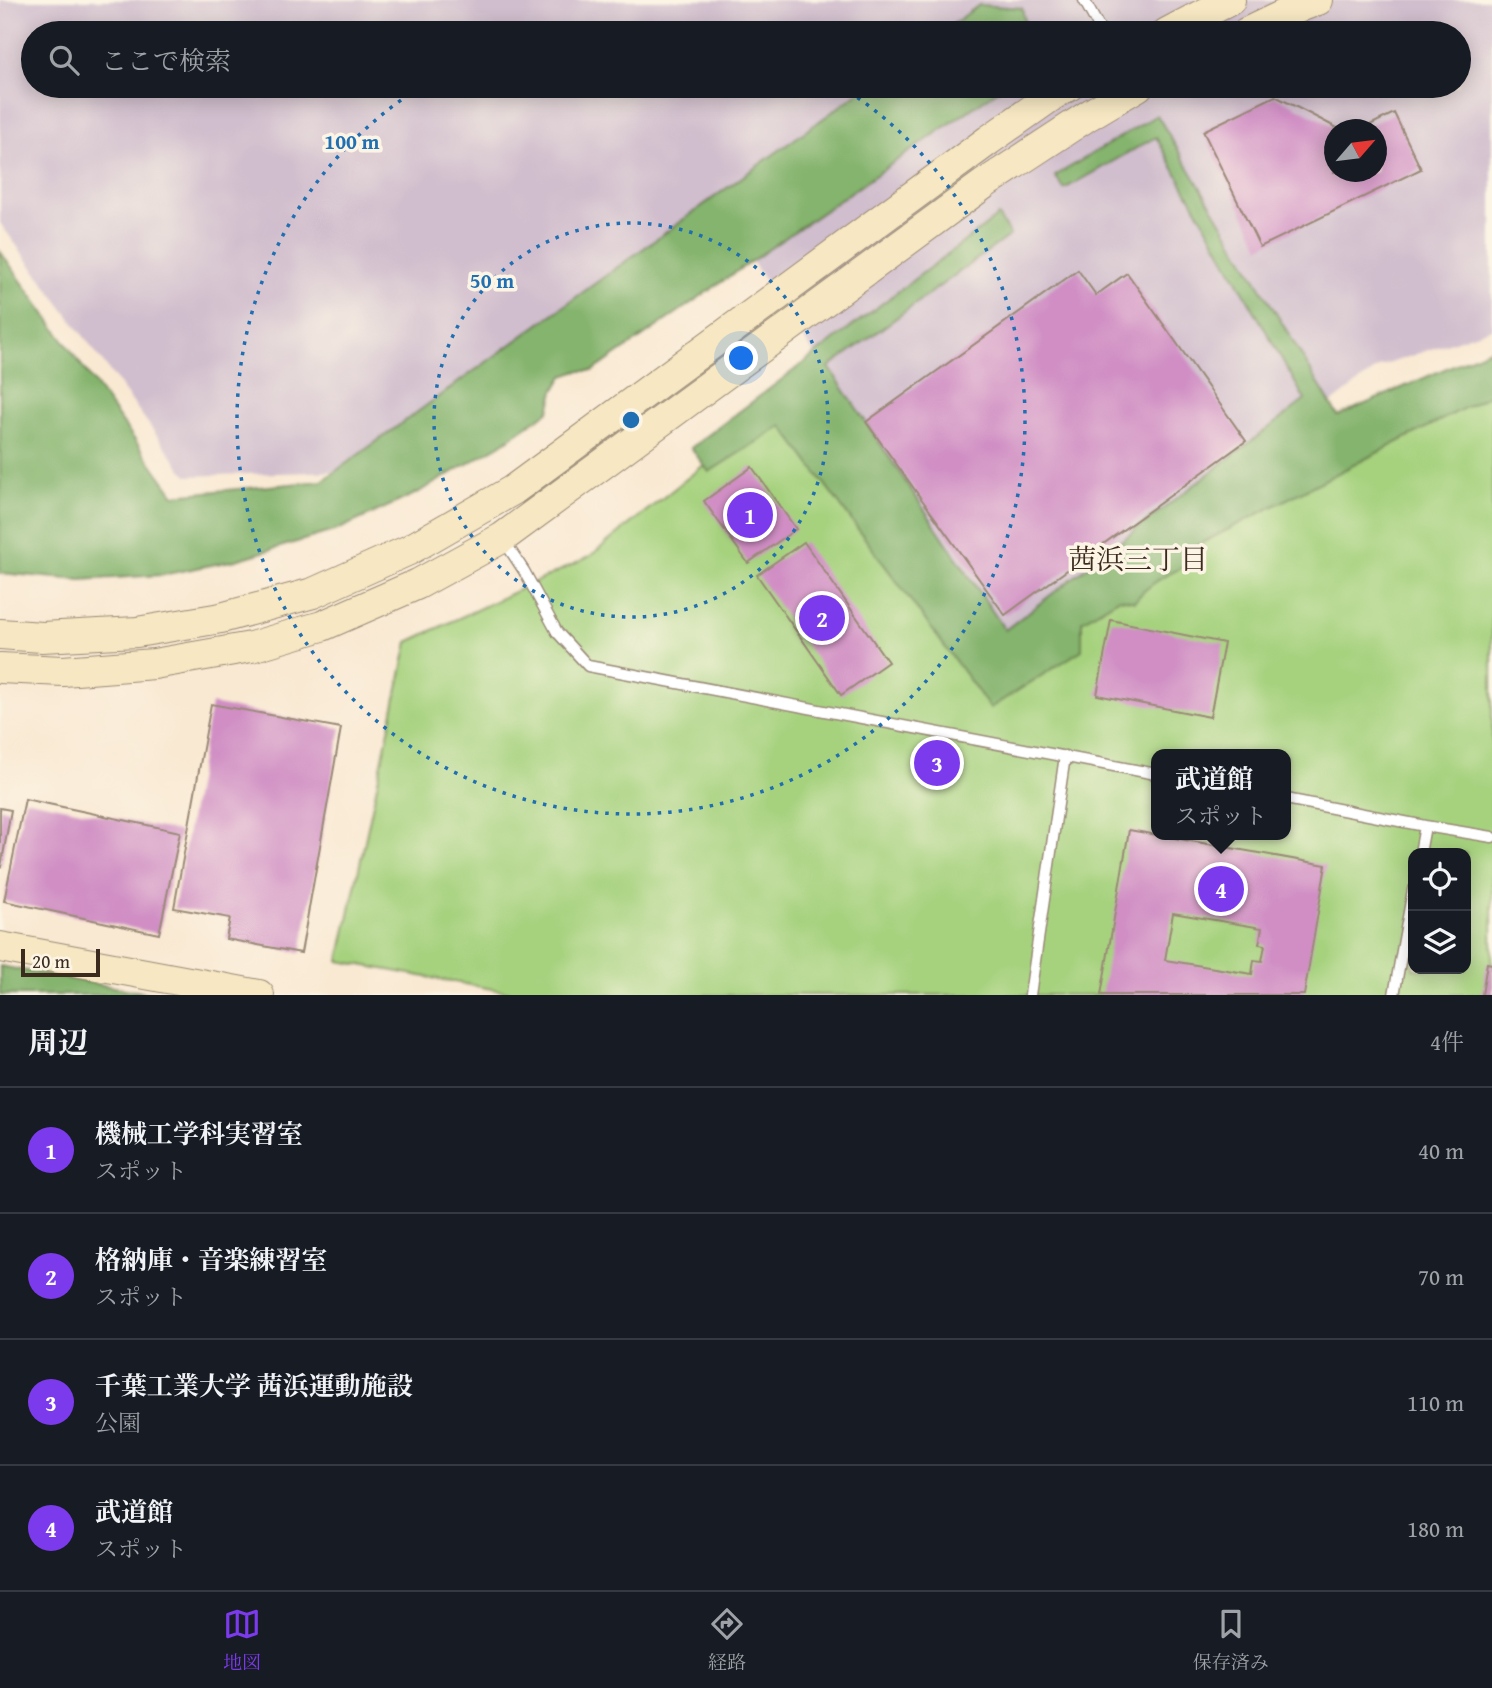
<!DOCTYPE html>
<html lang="ja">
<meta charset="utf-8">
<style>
:root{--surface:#171b24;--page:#20242c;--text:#f1f3f6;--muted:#9ea1a6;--line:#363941;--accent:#7c3aed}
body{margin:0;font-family:"Gentium Book Plus","Noto Serif JP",serif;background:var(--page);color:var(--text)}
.controls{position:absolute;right:21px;bottom:21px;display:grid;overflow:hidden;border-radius:14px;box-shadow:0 4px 18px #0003}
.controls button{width:63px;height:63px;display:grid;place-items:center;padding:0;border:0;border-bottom:2px solid var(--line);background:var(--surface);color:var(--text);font:35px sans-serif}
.compass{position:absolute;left:1324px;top:119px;width:63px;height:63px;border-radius:50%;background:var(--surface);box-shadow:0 4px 18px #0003;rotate:62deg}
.scale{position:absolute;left:21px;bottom:18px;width:79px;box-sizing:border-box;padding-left:7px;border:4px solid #3b2a1e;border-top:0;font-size:19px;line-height:24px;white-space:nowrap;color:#3b2a1e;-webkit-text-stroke:5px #fcf5e5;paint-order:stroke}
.you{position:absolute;left:742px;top:359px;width:24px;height:24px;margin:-18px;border:5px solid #fff;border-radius:50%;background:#1a73e8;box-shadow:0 0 0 10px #1a73e833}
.badge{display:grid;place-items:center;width:46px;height:46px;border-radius:50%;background:var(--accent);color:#fff;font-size:23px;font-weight:700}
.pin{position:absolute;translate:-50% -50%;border:4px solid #fff;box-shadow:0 2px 7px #0006}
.popup{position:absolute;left:1151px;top:749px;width:140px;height:91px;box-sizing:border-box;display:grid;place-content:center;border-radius:14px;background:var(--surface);filter:drop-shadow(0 2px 5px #0005);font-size:23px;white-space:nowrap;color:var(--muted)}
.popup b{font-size:26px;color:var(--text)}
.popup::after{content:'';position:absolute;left:50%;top:100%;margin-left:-14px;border:14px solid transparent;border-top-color:var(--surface)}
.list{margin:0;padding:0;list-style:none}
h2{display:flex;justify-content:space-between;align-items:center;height:91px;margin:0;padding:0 28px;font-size:30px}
h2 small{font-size:23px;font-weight:400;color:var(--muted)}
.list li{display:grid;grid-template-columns:46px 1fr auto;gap:21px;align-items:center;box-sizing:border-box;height:126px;padding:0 28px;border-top:2px solid var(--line)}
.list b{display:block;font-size:26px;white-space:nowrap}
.list p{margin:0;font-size:23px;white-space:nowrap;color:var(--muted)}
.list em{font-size:23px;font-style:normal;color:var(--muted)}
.icon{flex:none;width:38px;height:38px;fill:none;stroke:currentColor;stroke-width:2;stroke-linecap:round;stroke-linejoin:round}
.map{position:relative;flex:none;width:1492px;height:995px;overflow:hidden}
.search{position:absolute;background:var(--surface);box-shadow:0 4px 18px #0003;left:21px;right:21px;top:21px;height:77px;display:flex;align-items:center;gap:18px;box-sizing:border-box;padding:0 24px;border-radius:38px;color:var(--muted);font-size:26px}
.sheet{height:595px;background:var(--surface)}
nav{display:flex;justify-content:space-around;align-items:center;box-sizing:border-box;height:98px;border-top:2px solid var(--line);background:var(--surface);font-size:19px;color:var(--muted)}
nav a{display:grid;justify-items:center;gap:4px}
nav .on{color:var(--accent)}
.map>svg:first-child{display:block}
</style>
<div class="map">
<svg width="1492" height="995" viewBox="0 0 1492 995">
<rect width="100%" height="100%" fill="#fcf5e5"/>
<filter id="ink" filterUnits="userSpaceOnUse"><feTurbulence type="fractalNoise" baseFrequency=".0143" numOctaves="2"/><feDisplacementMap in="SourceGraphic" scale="14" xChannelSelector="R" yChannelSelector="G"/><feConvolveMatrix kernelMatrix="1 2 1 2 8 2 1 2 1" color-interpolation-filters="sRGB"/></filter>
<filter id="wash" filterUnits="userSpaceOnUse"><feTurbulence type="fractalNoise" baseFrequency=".00686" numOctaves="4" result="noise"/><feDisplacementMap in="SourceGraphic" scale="28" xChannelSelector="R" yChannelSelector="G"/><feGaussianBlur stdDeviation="1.57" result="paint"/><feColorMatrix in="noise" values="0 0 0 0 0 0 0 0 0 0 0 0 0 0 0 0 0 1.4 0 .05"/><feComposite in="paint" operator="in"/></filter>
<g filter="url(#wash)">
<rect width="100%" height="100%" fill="#f9e9d3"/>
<path fill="#d0bdcd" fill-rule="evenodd" d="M0,0H1492V328L1379,367L1256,461L1005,639L727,224L431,468L187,476L0,223ZM33,33H1459V86H33ZM1334,130H1376V172H1334Z"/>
<path fill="#a6d27e" stroke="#707e4e" stroke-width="2" fill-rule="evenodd" d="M1492,366V995H525L339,961L408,642L589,557L791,395L993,672L1222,497ZM1156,754H1286V835H1156ZM1413,853H1466V969H1413Z"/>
<path fill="#84b46d" stroke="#606f46" stroke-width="2" d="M979,5L1022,8L1027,33H941Z
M868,86H1004L593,371H578L563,376L554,391L549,411L500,445L417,493L337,530L236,560L162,575L80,580L0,573V251L174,495L322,481Z
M1157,115L1338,416L1492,348V394L1188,550L1185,566C1166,575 1148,584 1135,601L1120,598L1082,621V650L990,708L782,426L709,472L691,448L998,216L1010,235L829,367L1005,630L1305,400L1156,137L1064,189L1055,176Z
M0,966L157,995H0Z"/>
<g id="blocks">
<path fill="#d08ec4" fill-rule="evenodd" d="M1275,96L1341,130H1334V172H1376V130H1360L1394,113L1421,169L1260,247L1203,131Z
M1078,270L1096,295L1127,273L1246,441L1005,615L866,422Z
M752,467L796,529L748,563L704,501Z
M804,542L888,662L841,695L757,575Z
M1111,620L1224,643L1210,717L1097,695Z
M211,704L341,728L301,953L226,939L230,918L174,908Z
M25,799L180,832L159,934L4,901Z
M0,808L11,810L1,867L0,866Z
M1129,830L1326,865L1304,995H1101ZM1173,913L1262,928L1259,944L1265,945L1262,961L1254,960L1252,974L1165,960Z
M1487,963L1492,964V995H1482Z"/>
</g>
</g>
<g filter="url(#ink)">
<use href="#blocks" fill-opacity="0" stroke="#9a8a78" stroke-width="2"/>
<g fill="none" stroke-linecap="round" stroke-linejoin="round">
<defs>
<path id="lane" d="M1084,0L1102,33
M503,539L524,571L557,632L588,666L1156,774
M1286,799L1425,826L1492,837
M1420,853L1425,826
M1030,995L1065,756
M1394,995L1413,890"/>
<path id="secondary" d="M1167,33L1230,0
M1246,33L1302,6L1318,0
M0,634L42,637L137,632L221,618L313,593L409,550L513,490L989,140L1056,93L1069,86
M0,668L63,671L154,664L251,647L322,626L418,584L502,538L984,184L1089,115L1138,86
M0,947L259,995"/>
</defs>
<use href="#lane" stroke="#9a8a78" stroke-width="13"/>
<use href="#secondary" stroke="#9a8a78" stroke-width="32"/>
<use href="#lane" stroke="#fff" stroke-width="10"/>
<use href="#secondary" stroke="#f7e8c3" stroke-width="30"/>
</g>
</g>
<g fill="none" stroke="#1f6fb2" stroke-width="3.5" stroke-dasharray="3.5 7">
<circle cx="631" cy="420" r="197"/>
<path d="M556 33A394 394 0 0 1 706 33M840 86A394 394 0 1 1 422 86"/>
</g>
<g text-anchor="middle" stroke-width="7" stroke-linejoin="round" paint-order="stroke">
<g font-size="28" fill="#3b2a1e" stroke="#fcf5e5">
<text x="1138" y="569">茜浜三丁目</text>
</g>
</g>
<circle cx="631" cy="420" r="10" fill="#1f6fb2" stroke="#fcf5e5" stroke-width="3.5"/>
<g font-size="21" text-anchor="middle" font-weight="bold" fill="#1f6fb2" stroke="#fcf5e5" stroke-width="7" stroke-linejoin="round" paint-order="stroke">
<text x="352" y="149">100 m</text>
<text x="492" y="288">50 m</text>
</g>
</svg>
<div class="controls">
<button><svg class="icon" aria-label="locate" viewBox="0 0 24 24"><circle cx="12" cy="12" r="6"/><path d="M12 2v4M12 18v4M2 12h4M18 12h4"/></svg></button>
<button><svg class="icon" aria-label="layers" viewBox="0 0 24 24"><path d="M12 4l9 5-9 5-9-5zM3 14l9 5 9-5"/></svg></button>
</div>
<svg class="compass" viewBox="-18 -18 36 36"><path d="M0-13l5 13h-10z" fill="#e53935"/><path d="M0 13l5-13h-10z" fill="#9ea1a6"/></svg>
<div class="scale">20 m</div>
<div class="you"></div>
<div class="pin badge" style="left:750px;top:515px">1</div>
<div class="pin badge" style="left:822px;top:618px">2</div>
<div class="pin badge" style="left:937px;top:763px">3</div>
<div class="pin badge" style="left:1221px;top:889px">4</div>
<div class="popup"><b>武道館</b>スポット</div>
<div class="search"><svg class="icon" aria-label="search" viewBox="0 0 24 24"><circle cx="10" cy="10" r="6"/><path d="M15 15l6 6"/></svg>ここで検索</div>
</div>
<section class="sheet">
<h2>周辺<small>4件</small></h2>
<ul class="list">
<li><span class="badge">1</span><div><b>機械工学科実習室</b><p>スポット</p></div><em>40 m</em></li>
<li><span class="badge">2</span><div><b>格納庫 ･ 音楽練習室</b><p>スポット</p></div><em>70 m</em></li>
<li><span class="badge">3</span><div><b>千葉工業大学 茜浜運動施設</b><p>公園</p></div><em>110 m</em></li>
<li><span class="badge">4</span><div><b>武道館</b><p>スポット</p></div><em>180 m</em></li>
</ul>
</section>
<nav>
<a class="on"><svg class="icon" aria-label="map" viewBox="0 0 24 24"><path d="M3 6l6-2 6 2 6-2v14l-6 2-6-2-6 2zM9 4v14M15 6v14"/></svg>地図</a>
<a><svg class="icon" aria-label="directions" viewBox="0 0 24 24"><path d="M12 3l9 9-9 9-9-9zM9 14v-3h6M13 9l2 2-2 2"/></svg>経路</a>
<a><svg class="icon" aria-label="saved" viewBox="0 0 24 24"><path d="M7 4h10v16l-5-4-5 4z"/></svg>保存済み</a>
</nav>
